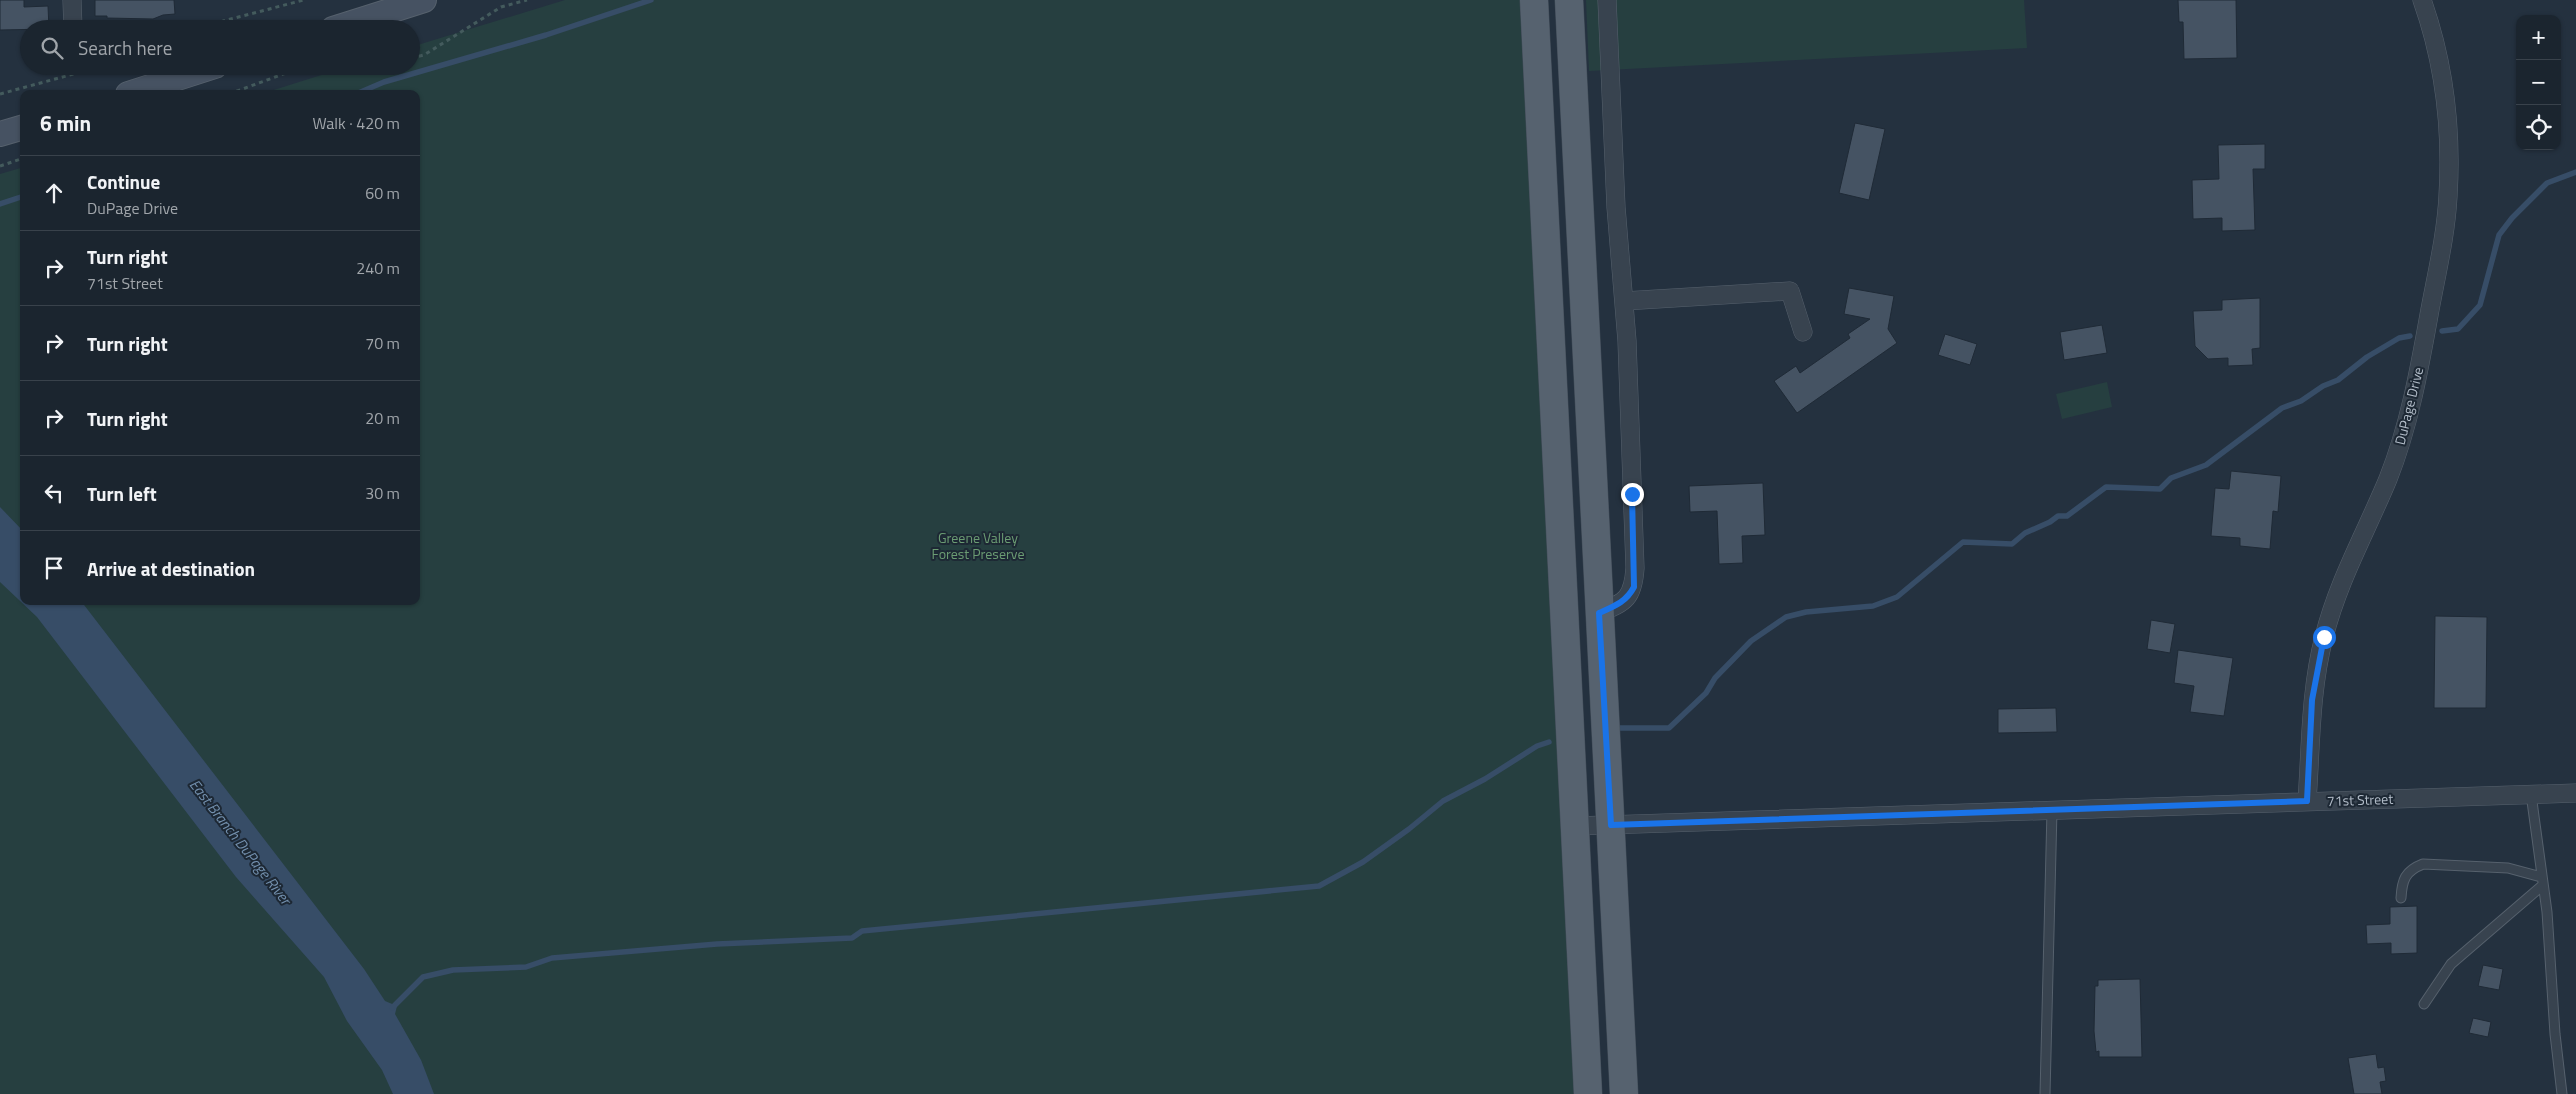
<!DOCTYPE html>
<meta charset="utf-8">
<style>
:root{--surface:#1b252f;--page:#28313b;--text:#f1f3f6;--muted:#a0a5aa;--line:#39424b}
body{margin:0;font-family:"Titillium Web",sans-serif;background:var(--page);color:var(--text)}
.controls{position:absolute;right:15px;top:15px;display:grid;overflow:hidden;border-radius:10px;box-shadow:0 1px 4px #0004}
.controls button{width:45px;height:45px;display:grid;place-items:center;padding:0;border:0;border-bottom:1px solid var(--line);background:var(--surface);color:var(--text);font:25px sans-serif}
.stop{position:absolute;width:15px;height:15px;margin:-11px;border:4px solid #1a73e8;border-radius:50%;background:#fff}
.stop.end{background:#1a73e8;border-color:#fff;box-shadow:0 1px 5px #0008}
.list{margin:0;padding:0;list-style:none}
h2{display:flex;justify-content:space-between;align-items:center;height:65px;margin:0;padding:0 20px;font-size:21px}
h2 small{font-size:16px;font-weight:400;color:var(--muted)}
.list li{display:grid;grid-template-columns:32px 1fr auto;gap:15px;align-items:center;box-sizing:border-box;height:75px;padding:0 20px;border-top:1px solid var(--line)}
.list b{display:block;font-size:19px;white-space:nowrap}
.list p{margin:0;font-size:16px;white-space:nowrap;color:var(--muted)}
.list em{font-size:16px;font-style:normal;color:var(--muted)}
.icon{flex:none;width:28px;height:28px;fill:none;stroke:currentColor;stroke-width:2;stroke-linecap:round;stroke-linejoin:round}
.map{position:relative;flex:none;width:2576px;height:1094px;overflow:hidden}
.search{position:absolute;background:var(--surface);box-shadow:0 1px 4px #0004;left:20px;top:20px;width:400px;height:55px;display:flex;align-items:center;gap:12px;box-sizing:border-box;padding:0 18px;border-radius:28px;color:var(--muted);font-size:19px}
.panel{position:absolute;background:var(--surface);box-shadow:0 1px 4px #0004;left:20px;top:90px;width:400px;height:515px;border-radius:10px}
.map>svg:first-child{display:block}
</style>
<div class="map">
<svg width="2576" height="1094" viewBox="0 0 2576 1094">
<rect width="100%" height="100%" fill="#24313f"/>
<path fill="#263f40" d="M565,0H1520L1575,1094H0V174L24,167V601H416V94H261L350,66H411V47Z
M1586,0H2024L2027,48L1589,71Z
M2107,382L2112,407L2062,419L2056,394Z"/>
<path fill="#374d67" d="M0,507L24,532V601H81L364,969L385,1001L397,1006L395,1014L421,1060L434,1094H393L382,1070L347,1021L324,977L236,877L37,617L0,582Z"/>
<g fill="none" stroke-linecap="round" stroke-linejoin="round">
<path stroke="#374d67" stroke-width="5.5" d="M356,94L384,82L546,35L651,0
M0,204L24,196
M2442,331L2458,329L2480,305L2499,235L2512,218L2547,183L2576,172
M1619,728H1669L1706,693L1715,678L1751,641L1786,617L1806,612L1873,606L1897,597L1963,542L2012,544L2025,533L2050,522L2058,516H2067L2106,487L2160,489L2171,478L2206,465L2282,408L2301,401L2323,386L2338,380L2367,357L2399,338L2410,336
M392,1008L423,977L453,970L526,967L552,958L717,944L852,938L862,931L1319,886L1363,862L1409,829L1443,801L1485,779L1537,746L1549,742"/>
</g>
<path fill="#455363" stroke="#1f2a36" d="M0,0H24V7L48,6L49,29L0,30Z
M95,0H174L175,14L163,15L153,19L107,18V16H95Z
M2178,0H2236L2237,58L2184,59L2183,22H2179Z
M1855,123L1885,129L1869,200L1839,193Z
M2265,144V169H2253L2255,230L2222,231V218L2193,219L2192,180L2219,179L2218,145Z
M1849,288L1894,296L1888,329L1897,343L1797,413L1774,381L1796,366L1800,373L1850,338L1848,334L1870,319L1844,314Z
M2260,298V348L2252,349L2253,365L2228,366V358L2208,359L2195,346L2193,311L2222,310V300Z
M2102,325L2107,353L2064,360L2060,332Z
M1945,334L1977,344L1970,365L1938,355Z
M2231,471L2281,476L2278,512L2273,511L2270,549L2240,546V538L2211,536L2215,488L2229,489Z
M1763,483L1765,535L1742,536L1743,563L1719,564L1717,511L1690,512L1689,486Z
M2435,616L2487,617L2486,708H2434Z
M2151,620L2175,624L2170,653L2147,649Z
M2178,650L2233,658L2224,716L2190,712L2194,686L2174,683Z
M2056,708L2057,732L1998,733V709Z
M2417,906V953L2391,954V943L2367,944L2366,925L2390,924V907Z
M2483,965L2503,969L2499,990L2478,986Z
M2140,979L2142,1057H2099V1051L2096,1052L2094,1031L2095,986H2098V980Z
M2473,1018L2491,1022L2488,1037L2469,1033Z
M2376,1054L2378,1068L2384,1067L2386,1081L2380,1082L2382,1094H2354L2348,1058Z"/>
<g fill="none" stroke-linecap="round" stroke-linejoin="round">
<defs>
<path id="lane" d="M2531,794L2547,912L2555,1034L2562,1094
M2401,898C2402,880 2405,871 2423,864L2508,868L2541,877
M2424,1004L2451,964L2543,885
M2045,1094L2052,810"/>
<path id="street" d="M72,0L73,29
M1624,301L1790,291L1803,332
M1599,613C1626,602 1633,598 1635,568L1627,341L1616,207L1607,0
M2307,801C2311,746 2310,691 2324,637C2338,581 2366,532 2388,479C2409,426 2419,371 2429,315C2436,276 2446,236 2448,196C2452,130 2444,62 2422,0
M1575,826L2576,793"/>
<path id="secondary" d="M333,29L424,0
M128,94L215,66
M0,134L24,127"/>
<path id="primary" d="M1534,0L1588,1094
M1569,0L1624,1094"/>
</defs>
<use href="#lane" stroke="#56616d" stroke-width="11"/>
<use href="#street" stroke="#56616d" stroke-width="19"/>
<use href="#secondary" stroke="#56616d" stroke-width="26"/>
<use href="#primary" stroke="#414c58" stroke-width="29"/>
<path stroke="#445b5d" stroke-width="3" stroke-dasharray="4 4" stroke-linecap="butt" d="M207,29L223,21L304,0
M411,58L424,55L501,7L527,0
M0,94L103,66
M229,94L305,66
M0,166L24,158"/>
<use href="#lane" stroke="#38434f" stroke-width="9"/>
<use href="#street" stroke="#38434f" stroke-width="18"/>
<use href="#secondary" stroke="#465262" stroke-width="24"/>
<use href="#primary" stroke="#56626f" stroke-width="28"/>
</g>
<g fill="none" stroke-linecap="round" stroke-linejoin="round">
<path stroke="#1a73e8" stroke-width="6" d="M1632,494L1634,587C1626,602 1615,606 1599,613L1611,825L2307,801L2312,700L2324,637"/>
</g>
<g text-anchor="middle" stroke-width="4" stroke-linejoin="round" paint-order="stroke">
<g font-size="14" fill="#b4beca" stroke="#1d2834">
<text transform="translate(2409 406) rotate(-76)" y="5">DuPage Drive</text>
<text transform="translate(2360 800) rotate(-2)" y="5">71st Street</text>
</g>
<g font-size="14" fill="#6b9c73" stroke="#1d2834">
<text x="978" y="543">Greene Valley<tspan x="978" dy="16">Forest Preserve</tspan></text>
</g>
<g font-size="15" font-style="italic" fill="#7390ae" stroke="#1d2834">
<text transform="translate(240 842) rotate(52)" y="5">East Branch DuPage River</text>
</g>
</g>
</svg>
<div class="controls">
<button>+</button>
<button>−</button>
<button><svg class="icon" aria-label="locate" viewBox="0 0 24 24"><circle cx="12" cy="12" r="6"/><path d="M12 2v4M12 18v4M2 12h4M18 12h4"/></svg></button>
</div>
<div class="stop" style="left:2324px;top:637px"></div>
<div class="stop end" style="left:1632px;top:494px"></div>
<div class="search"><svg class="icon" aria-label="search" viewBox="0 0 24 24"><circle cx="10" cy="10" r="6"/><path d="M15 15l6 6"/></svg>Search here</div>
<section class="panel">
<h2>6 min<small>Walk · 420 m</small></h2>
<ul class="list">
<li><svg class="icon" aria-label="ahead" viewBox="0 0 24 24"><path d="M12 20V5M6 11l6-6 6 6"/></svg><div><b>Continue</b><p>DuPage Drive</p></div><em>60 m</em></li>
<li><svg class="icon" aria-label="right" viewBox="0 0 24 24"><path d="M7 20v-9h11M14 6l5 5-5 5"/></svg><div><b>Turn right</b><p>71st Street</p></div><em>240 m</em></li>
<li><svg class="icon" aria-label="right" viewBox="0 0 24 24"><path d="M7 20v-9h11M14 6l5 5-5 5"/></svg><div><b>Turn right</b></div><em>70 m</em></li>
<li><svg class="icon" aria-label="right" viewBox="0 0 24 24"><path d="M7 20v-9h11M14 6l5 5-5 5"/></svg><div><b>Turn right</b></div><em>20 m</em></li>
<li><svg class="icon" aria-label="left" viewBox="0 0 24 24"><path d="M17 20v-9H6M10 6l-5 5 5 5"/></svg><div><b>Turn left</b></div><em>30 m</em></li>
<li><svg class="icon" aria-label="arrive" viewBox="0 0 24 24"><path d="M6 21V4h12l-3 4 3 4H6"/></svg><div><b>Arrive at destination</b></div></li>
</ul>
</section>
</div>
